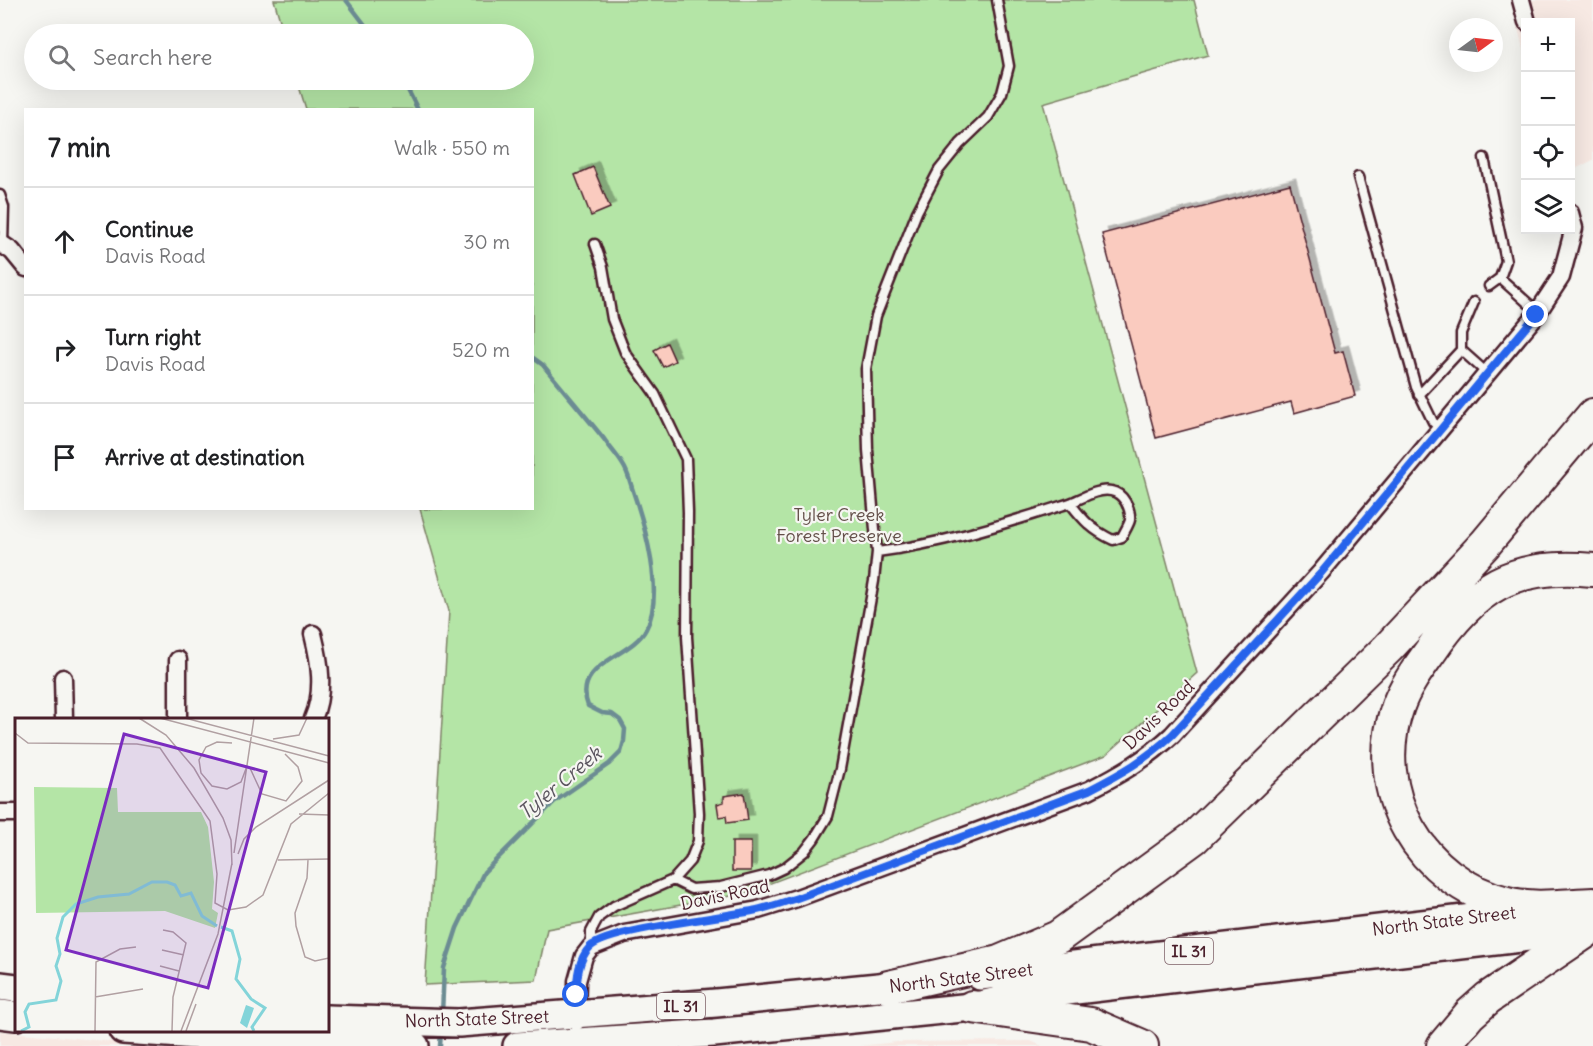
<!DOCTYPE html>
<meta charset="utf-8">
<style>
:root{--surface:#fff;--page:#f2f2f2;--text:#202124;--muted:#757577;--line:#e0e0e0}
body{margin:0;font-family:Delius,sans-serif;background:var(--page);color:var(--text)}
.controls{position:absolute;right:18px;top:18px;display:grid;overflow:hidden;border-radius:0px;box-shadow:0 6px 24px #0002}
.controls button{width:54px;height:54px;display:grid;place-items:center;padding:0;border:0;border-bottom:2px solid var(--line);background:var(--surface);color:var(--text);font:30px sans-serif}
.compass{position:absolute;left:1449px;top:18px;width:54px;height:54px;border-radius:50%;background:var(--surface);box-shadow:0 6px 24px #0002;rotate:75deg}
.stop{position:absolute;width:18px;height:18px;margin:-14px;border:4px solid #2563eb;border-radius:50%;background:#fff}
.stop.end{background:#2563eb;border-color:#fff;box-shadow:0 2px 6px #0008}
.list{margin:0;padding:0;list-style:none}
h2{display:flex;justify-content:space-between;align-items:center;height:78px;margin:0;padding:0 24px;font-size:26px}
h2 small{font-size:20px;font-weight:400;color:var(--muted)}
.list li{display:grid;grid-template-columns:39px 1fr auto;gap:18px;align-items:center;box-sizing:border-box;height:108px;padding:0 24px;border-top:2px solid var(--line)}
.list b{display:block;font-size:22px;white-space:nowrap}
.list p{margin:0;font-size:20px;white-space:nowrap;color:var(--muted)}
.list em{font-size:20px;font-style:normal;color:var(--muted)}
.icon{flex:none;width:33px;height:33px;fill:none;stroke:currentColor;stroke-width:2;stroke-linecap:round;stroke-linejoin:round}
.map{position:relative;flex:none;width:1593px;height:1046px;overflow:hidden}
.search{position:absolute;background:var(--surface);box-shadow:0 6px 24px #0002;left:24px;top:24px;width:510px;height:66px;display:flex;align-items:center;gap:15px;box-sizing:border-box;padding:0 21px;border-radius:33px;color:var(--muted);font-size:22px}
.panel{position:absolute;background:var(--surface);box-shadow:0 6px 24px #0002;left:24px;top:108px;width:510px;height:402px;border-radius:0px}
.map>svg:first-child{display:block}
</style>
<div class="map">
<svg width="1593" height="1046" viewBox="0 0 1593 1046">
<defs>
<filter id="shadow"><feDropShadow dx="5.5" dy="-5.5" stdDeviation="0" flood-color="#0004"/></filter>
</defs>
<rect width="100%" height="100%" fill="#f6f6f2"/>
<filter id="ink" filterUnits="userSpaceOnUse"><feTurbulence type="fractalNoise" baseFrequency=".0167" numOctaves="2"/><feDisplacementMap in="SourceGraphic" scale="12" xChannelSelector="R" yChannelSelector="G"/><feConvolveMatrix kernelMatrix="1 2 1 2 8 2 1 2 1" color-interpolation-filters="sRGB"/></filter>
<g filter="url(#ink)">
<path fill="#f7e9e3" d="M1511,0H1593V160L1571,171L1570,22H1526L1525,57Z
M0,1031L44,1035L156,1046H0Z
M1031,1041L1042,1046H859L897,1042Z"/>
<path fill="#b4e5a6" stroke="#7f8268" stroke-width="1.5" d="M274,0H1194L1208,55L1043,103L1197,673L1106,755L742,894L547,929L536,980L425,985L449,611L420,509L532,508V110L306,109L297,80H524V34H284Z"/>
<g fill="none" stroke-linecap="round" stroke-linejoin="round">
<path stroke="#6c8c93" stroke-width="4.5" d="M346,0L372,34
M403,80L418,110
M442,1014L444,968L457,928L484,872L554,802L609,764L621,752L624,741L625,729L620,720L612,714L602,713L588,706C572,663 631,658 646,629C665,595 645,526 633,491C630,482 628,472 623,465C618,456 610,448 604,439C584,414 563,390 543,365L532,357
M440,1046L441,1032"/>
</g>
<path fill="#facbbf" stroke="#4a1f2b" stroke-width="1.5" filter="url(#shadow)" d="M593,167L610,208L591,216L575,175Z
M1290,184L1335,353L1343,351L1355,396L1294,413L1291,402L1156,438L1102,234Z
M667,343L675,361L663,367L654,350Z
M744,793L748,820L727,823L726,816L719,817L717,804L724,802V796Z
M732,842H751V871H732Z"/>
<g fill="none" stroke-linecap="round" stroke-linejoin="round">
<defs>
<path id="lane" d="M1484,158L1506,261L1500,278L1538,312
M1358,177L1416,387L1433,422L1441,429
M0,195L4,207L3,245
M1489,286L1500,278
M1474,302L1461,333V350L1488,374
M1419,395L1461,350
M877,552C943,544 1007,523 1070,503C1084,521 1092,530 1113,540L1122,537C1124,532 1129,525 1130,520C1131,508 1123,493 1111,491C1098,488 1081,499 1070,503
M673,880L691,889L721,887L769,875L784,868L804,852L814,839L828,816L840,769L874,581L877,552L868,450L866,369L876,316L917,212L939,170L960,144L988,117L1002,93L1009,66L997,0
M591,947V932L599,917L614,906L673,880L690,861L698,841L699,813L687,637L688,512L686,459L655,394L625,352L612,319L603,267L595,244"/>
<path id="street" d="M1521,0L1527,22
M0,243L12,251L26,268
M178,660V719
M63,678L64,719
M313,719C325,691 320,662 313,634
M0,813H16
M576,1022L577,981L584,956L591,947L624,934L758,910L797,898L1089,790C1122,773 1145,760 1172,735L1321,572L1536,315L1561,277L1574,228L1570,213"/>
<path id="primary" d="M980,976L1532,911
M0,986L16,988
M0,1014L16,1016
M327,1019L459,1023L716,1003L909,984
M123,1030L312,1043L415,1046
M517,1046L714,1033L972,1007L1016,997L1589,930"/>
<path id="highway" d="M1593,570C1513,562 1474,587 1430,652C1418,669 1405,686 1398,706C1367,792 1421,882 1507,903C1534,910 1565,905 1593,904
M888,987L999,962L1058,937L1194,838L1388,648L1485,544L1593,415
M972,1007L1091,1024L1142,1046
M1443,1046L1470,1014L1488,998L1587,931"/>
</defs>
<use href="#lane" stroke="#4a1f2b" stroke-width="13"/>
<use href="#street" stroke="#4a1f2b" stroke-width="21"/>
<use href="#primary" stroke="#4a1f2b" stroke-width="32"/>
<use href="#highway" stroke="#4a1f2b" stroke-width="36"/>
<use href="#lane" stroke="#f6f6f2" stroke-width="8"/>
<use href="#street" stroke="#f6f6f2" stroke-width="16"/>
<use href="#primary" stroke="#f6f6f2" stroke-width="27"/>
<use href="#highway" stroke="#f6f6f2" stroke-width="32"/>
</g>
</g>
<g fill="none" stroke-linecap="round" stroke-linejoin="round" filter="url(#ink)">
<path stroke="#2563eb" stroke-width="8" d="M576,995C577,979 578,959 590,947C610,929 725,917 757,910C771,907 784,902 797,898L1089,790C1122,773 1145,760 1172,735L1321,573L1536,315"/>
</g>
<g text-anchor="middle" stroke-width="4.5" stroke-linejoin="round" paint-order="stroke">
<g fill="#f6f6f2" stroke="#7e6067" stroke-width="1.5">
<rect x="1165" y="938" width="48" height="26" rx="4.5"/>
<rect x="657" y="993" width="48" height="26" rx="4.5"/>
</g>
<g font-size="16" font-weight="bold" fill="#4a1f2b">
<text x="1189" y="957">IL 31</text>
<text x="681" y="1012">IL 31</text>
</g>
<g font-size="18" fill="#64504a" stroke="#f6f6f2">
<text x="839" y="521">Tyler Creek<tspan x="839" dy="21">Forest Preserve</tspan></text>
</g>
<g font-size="18" fill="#4a1f2b" stroke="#f6f6f2">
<text transform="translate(1159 715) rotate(-44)" y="6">Davis Road</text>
<text transform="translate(725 895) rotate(-12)" y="6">Davis Road</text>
<text transform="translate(1444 921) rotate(-7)" y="6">North State Street</text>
<text transform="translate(961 978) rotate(-7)" y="6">North State Street</text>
<text transform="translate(477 1019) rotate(-2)" y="6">North State Street</text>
</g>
<g font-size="20" font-style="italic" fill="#5b555f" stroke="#f6f6f2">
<text transform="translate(560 783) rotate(-40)" y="7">Tyler Creek</text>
</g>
</g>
<g transform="translate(15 718)">
<rect width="314" height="314" fill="#f6f6f2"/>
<path d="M19,69L102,70L103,94H186L193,109L199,164L197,191L203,195L200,210L150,193L21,195Z" fill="#b4e5a6"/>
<path d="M231,287L239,290L232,310L225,305Z" fill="#83d4d9"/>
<path fill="none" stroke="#83d4d9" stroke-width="3" d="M206,209L217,213L225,241L221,261L236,281L250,290L237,309L239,313M6,313L14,309L10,294L14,286L41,282L46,263L41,248L45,236L42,220L48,199L61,186L83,179L114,176L137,164H152L160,167L166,178L176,175L187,198L202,208"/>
<path fill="none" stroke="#b1a0a2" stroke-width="1.5" d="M124,0L151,17L179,50L208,100L216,122L217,147M145,0L314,45M170,0L314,38M0,15L13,25L122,26L145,30L195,103L202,156L200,185L213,192L231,189L248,177L276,106L314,75M258,21L284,17L292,0M217,25L202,24L191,29L184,42L186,55L197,68L212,71L226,64L232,48M235,50L247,76L271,83L287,63L283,49L270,36M284,96L314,97M219,135L239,0M223,136L229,121L241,109L314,62M263,142L314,141M293,142L292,160L280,195L281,208L290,239L300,243L314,240M148,212L158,214L171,225L158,279L157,313M147,232L169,237M145,248L164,253M80,279L128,271M80,313L81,244L105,231L121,229M166,313L203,216L217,145M171,313L181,286"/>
<path fill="#7b2cbf" fill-opacity="0.15" stroke="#7b2cbf" stroke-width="3" d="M109,16L251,54L193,270L51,232Z"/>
<rect width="314" height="314" fill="none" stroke="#4a1f2b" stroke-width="3"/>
</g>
</svg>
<div class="controls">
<button>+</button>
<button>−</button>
<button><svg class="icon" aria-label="locate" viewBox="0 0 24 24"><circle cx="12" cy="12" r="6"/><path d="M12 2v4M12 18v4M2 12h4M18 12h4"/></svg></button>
<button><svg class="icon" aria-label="layers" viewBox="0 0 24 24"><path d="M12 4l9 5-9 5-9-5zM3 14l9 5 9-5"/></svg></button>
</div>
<svg class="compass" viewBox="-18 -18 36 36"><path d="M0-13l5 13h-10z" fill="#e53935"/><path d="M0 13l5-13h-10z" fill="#757577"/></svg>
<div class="stop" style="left:576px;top:995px"></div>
<div class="stop end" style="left:1536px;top:315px"></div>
<div class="search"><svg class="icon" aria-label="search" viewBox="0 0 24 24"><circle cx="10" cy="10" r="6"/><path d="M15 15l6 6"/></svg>Search here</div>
<section class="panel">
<h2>7 min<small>Walk · 550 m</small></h2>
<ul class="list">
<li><svg class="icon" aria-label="ahead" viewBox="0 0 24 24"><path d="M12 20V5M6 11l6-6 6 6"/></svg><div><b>Continue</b><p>Davis Road</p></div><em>30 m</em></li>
<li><svg class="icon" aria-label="right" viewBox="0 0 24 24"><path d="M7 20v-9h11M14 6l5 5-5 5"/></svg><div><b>Turn right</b><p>Davis Road</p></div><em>520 m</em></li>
<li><svg class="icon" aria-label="arrive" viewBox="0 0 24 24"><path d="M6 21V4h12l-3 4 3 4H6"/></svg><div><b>Arrive at destination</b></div></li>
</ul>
</section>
</div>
